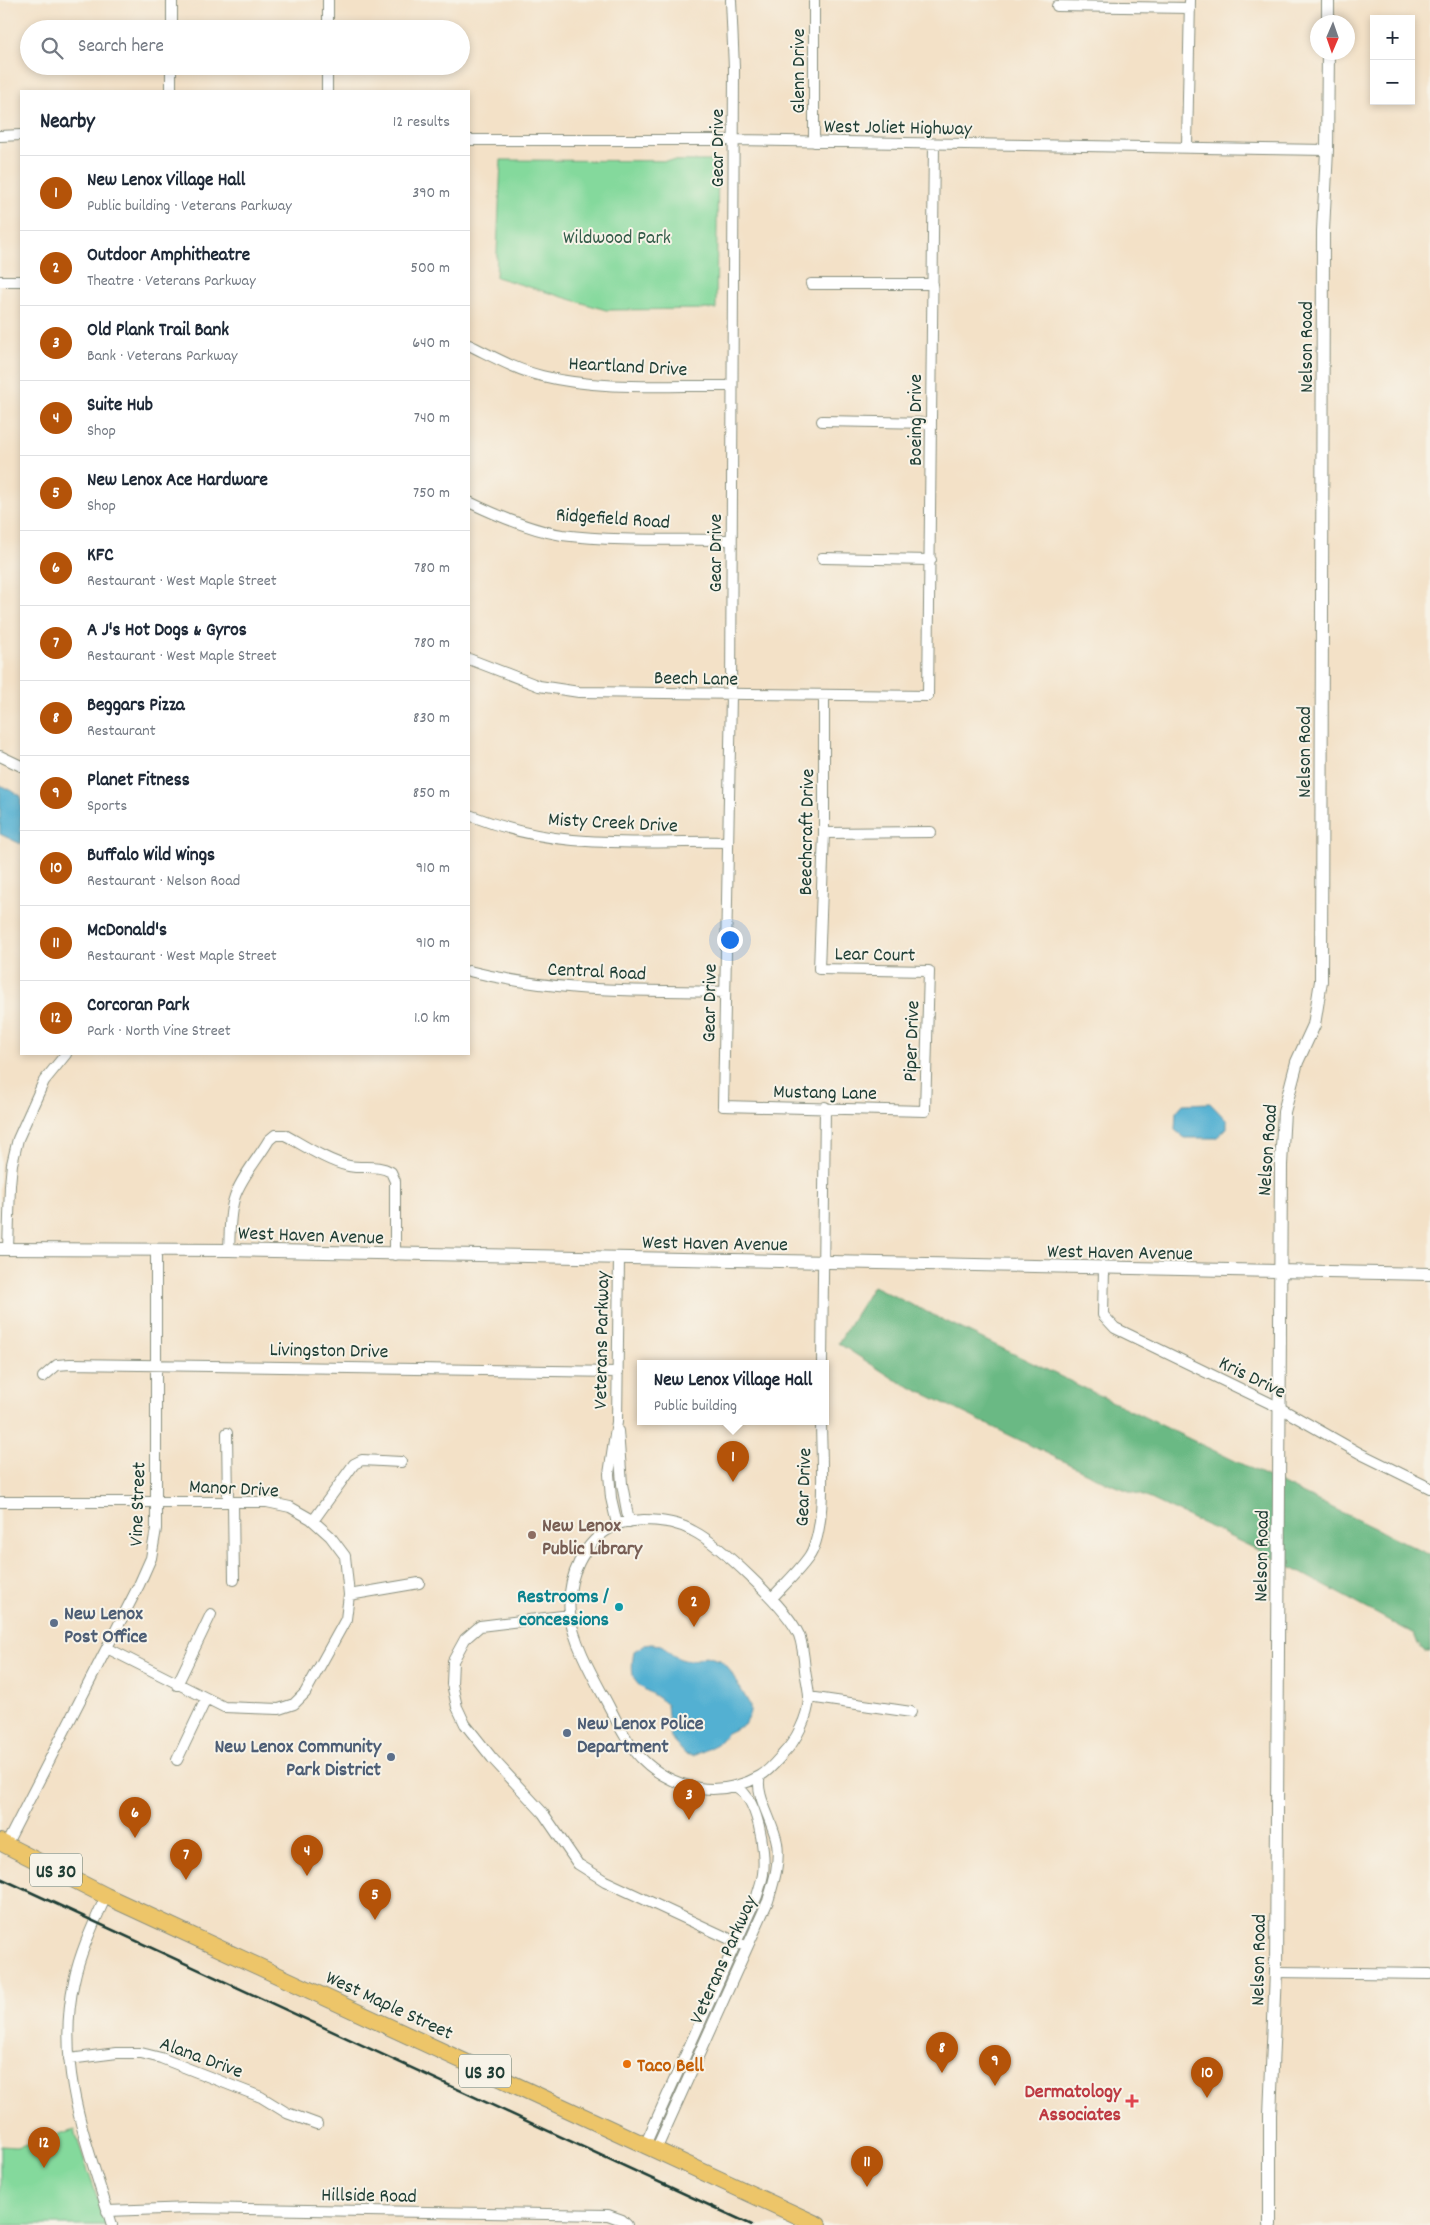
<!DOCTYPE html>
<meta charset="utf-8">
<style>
:root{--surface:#fff;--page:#f6f6f7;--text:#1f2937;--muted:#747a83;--line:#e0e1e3;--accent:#b45309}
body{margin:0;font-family:Dekko,sans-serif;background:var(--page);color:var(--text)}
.controls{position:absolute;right:15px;top:15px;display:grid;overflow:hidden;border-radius:0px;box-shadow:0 2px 8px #0003}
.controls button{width:45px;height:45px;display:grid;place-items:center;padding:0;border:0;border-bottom:1px solid var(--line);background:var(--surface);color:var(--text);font:25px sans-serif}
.compass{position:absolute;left:1310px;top:15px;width:45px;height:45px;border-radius:50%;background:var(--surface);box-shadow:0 2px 8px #0003;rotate:182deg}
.you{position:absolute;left:729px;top:939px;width:18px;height:18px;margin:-12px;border:4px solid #fff;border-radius:50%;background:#1a73e8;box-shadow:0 0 0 8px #1a73e833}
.badge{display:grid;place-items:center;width:32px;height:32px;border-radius:50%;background:var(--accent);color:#fff;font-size:16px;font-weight:700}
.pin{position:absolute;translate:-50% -41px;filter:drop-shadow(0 1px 2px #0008)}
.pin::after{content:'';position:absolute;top:26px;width:18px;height:15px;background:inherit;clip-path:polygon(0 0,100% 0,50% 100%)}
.popup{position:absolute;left:637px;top:1360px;width:192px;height:65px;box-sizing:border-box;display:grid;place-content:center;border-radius:0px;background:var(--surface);filter:drop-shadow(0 1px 4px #0005);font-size:16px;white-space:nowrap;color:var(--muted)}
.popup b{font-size:19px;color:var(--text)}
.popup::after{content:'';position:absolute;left:50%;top:100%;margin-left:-10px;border:10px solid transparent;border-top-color:var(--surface)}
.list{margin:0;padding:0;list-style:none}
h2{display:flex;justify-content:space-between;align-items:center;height:65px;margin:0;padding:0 20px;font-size:21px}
h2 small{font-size:16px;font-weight:400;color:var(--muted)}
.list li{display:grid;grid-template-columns:32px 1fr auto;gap:15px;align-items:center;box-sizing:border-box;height:75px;padding:0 20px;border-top:1px solid var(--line)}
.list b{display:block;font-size:19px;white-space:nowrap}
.list p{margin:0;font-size:16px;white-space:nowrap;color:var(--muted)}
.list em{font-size:16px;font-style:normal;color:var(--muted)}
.icon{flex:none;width:28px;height:28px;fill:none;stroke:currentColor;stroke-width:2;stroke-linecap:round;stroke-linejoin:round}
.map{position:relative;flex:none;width:1430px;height:2225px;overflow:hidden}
.search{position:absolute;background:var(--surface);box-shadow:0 2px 8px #0003;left:20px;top:20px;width:450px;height:55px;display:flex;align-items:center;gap:12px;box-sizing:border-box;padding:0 18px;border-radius:28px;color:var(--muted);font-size:19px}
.panel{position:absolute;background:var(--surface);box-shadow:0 2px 8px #0003;left:20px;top:90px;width:450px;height:965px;border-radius:0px}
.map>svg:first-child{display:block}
</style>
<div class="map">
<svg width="1430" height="2225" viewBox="0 0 1430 2225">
<rect width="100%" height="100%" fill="#f7f3e8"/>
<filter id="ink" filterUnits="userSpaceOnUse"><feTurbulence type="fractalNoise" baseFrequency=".02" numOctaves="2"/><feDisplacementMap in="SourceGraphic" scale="10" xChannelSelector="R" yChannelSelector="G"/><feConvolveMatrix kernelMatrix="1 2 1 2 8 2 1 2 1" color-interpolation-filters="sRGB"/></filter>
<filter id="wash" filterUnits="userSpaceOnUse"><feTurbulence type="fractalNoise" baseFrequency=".0096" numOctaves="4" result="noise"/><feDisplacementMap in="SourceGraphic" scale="20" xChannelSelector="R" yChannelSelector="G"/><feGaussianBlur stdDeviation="1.12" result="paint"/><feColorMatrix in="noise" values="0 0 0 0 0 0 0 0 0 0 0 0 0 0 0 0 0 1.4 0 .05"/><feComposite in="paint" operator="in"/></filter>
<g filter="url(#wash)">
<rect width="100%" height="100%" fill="#f3e1c7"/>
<path fill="#84d99c" stroke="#528b68" d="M501,160L718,161L716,309L606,310L496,277Z
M75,2130L83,2157L107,2225H0V2146L17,2147Z"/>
<path fill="#6bb984" stroke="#457b5c" d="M873,1286L1430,1555V1651H1424L1418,1644L1414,1634L1262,1552L1151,1499L1108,1483L894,1379L838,1343Z"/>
<path fill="#53b0d2" stroke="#397683" d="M0,785L21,796V844L0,834Z
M1210,1103L1227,1121V1128L1216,1138H1185L1175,1130L1176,1112L1183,1104Z
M651,1644L662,1645C674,1659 687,1665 705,1656L720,1660L728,1667L750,1705V1713L744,1725L727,1733L717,1744L693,1756L685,1754L670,1737L667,1705C642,1683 627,1691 634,1651L644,1645Z"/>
</g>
<g filter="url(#ink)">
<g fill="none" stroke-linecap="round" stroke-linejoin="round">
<defs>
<path id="minor" d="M731,0L734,68L731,695L723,1106L925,1111L929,971L819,969L824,833V695
M1057,6L1190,8
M172,29V0
M328,29V0
M171,91V66
M327,91V66
M0,136L21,135
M469,140H733L1327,150
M814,142V0
M1187,146L1190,0
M0,281H21
M811,284H933
M469,345C492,356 516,370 542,376C602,391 670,385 732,386
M822,421L931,423
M469,502C498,516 530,530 562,535C618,542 675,539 731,540
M822,558L931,560
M469,659L539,686L579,692L928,696L934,144
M0,756L21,766
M469,815C502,828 538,837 573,840C623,845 677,841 728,842
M824,833L931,832
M469,971C556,993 637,990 725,992
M8,1249L10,1185L12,1164L18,1139L44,1081L66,1054
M229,1250C230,1233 229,1213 235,1196C242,1176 258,1159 269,1140L275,1135H285C303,1145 329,1162 349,1166C364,1169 377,1164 391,1172L395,1181V1255
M1104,1269L1103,1315L1115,1328L1280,1408L1361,1454L1430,1488
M822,1363L825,1107
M43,1377L57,1365L70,1364L618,1372
M618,1431L622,1484L629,1522
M227,1433L228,1502
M0,1502H267L290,1507L311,1519L330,1536L345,1556L349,1595L346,1619L305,1693L294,1704L279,1709L224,1707L107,1648
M233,1502L234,1580
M644,1520C661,1520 677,1522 693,1531C719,1544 787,1608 799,1635C803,1646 804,1659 805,1670C806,1679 809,1689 809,1698C808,1717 796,1741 783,1754C776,1762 769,1771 760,1776C719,1799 673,1790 641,1758C625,1741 615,1717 604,1697C592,1675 572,1639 570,1614C566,1578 583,1541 616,1525C624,1521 635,1521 644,1520Z
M313,1521L354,1464L362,1460L401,1462
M617,1524L611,1498L609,1474L617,1422L619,1258
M349,1595L419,1583
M772,1598C784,1585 798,1572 808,1558C828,1531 821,1456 821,1421
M570,1615L480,1626L465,1639L453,1661L452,1684L457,1707L465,1724L492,1758L543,1813L578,1864L605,1881L747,1947
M177,1685L211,1614
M809,1697L911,1712
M177,1760L206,1699
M6,1845L139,1585L151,1558L156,1529V1249
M106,1896C94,1923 80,1952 74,1981C55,2068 87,2143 112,2225
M1276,1972L1430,1974
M69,2059L117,2053H141L161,2058L243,2090L261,2097L287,2113L317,2124
M645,2145L757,1896C759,1889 762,1881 763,1874C766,1851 758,1795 734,1786
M656,2150L768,1901C774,1881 780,1863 777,1843C774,1823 754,1794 760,1776
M107,2211L191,2208L608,2215L622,2220L627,2225"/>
<path id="tertiary" d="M1328,22V0
M0,1249L229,1250L1430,1274
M1270,2225V2115L1276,1972L1281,1165L1284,1112L1297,1062L1314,1025L1321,981L1323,231L1327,150L1328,52"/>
<path id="primary" d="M0,1842L106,1896L818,2225"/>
</defs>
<use href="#minor" stroke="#898f7e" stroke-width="12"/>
<use href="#tertiary" stroke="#898f7e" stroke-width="14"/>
<use href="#primary" stroke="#898f7e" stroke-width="18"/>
<use href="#minor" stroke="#fff" stroke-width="10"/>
<use href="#tertiary" stroke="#fff" stroke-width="12"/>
<use href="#primary" stroke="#edc569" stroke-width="16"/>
<path stroke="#1f3d34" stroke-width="2.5" d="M0,1878L752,2225"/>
</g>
</g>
<circle fill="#8d6e63" stroke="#f7f3e8" stroke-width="2" cx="532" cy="1535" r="5"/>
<circle fill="#0f9aa8" stroke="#f7f3e8" stroke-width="2" cx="619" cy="1607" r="5"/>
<g fill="#5c6f8a" stroke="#f7f3e8" stroke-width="2">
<circle cx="54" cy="1623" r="5"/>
<circle cx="567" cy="1733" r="5"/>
<circle cx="391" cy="1757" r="5"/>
</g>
<circle fill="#e8710a" stroke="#f7f3e8" stroke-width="2" cx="627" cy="2064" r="5"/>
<path fill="#e0444e" stroke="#f7f3e8" stroke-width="2" d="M1129.5 2093.5h5v5h5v5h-5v5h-5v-5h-5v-5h5z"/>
<g text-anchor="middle" stroke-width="4" stroke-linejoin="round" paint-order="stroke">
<g fill="#f7f3e8" stroke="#60746a" stroke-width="1">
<rect x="30" y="1853.5" width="52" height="33" rx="4"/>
<rect x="459" y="2054.5" width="52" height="33" rx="4"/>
</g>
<g font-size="19" font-weight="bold" fill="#1f3d34">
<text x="56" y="1877">US 30</text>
<text x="485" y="2078">US 30</text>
</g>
<g font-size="20" fill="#1f3d34" stroke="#f7f3e8">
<text transform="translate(797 71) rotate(-90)" y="7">Glenn Drive</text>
<text transform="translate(898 126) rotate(1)" y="7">West Joliet Highway</text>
<text transform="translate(716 148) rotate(-90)" y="7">Gear Drive</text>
<text transform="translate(1305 347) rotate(-90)" y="7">Nelson Road</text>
<text transform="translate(628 365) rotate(3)" y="7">Heartland Drive</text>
<text transform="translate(914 420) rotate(-90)" y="7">Boeing Drive</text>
<text transform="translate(613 517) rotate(4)" y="7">Ridgefield Road</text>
<text transform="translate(714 553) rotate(-90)" y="7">Gear Drive</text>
<text transform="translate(696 677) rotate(1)" y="7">Beech Lane</text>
<text transform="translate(1303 752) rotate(-90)" y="7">Nelson Road</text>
<text transform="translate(613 821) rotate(3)" y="7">Misty Creek Drive</text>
<text transform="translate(805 832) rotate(-89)" y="7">Beechcraft Drive</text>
<text transform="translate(875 953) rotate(1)" y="7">Lear Court</text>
<text transform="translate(597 970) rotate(3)" y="7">Central Road</text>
<text transform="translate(708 1003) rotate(-89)" y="7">Gear Drive</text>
<text transform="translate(910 1041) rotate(-88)" y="7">Piper Drive</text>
<text transform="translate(825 1091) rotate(1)" y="7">Mustang Lane</text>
<text transform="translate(1266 1150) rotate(-86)" y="7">Nelson Road</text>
<text transform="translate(311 1234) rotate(2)" y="7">West Haven Avenue</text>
<text transform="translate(715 1242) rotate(1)" y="7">West Haven Avenue</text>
<text transform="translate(1120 1251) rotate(1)" y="7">West Haven Avenue</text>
<text transform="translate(600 1340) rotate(-89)" y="7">Veterans Parkway</text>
<text transform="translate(329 1349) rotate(1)" y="7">Livingston Drive</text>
<text transform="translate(1253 1376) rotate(26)" y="7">Kris Drive</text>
<text transform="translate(234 1487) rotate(3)" y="7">Manor Drive</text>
<text transform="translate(802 1487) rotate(-88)" y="7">Gear Drive</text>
<text transform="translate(136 1504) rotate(-88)" y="7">Vine Street</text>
<text transform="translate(1260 1556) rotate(-89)" y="7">Nelson Road</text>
<text transform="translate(722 1959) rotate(-66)" y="7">Veterans Parkway</text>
<text transform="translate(1257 1960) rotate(-89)" y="7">Nelson Road</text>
<text transform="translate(390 2004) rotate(25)" y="7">West Maple Street</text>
<text transform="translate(202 2056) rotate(20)" y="7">Alana Drive</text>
<text transform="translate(369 2194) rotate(1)" y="7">Hillside Road</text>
</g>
<g font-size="20" fill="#335c49" stroke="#f7f3e8">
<text x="617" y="243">Wildwood Park</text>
</g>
<g font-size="20" font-weight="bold" fill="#785e54" stroke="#f7f3e8" text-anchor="start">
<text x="542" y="1531">New Lenox<tspan x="542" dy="23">Public Library</tspan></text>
</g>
<g font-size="20" font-weight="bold" fill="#0d838f" stroke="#f7f3e8" text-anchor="end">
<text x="609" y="1602">Restrooms /<tspan x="609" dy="23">concessions</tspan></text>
</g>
<g font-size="20" font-weight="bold" fill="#4e5e75" stroke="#f7f3e8" text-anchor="start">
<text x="64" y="1619">New Lenox<tspan x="64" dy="23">Post Office</tspan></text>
<text x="577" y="1729">New Lenox Police<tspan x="577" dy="23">Department</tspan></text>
<text x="381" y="1752" text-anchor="end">New Lenox Community<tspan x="381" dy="23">Park District</tspan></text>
</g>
<g font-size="20" font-weight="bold" fill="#c56008" stroke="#f7f3e8" text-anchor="start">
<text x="637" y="2071">Taco Bell</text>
</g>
<g font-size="20" font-weight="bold" fill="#be3a42" stroke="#f7f3e8" text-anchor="end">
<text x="1121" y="2097">Dermatology<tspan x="1121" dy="23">Associates</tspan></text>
</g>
</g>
</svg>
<div class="controls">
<button>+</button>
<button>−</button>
</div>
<svg class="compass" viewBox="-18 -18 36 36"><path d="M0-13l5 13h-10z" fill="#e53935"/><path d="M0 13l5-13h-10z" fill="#747a83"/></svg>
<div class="you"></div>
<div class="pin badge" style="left:733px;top:1482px">1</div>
<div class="popup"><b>New Lenox Village Hall</b>Public building</div>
<div class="pin badge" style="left:694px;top:1627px">2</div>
<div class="pin badge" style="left:689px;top:1820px">3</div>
<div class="pin badge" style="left:307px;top:1876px">4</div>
<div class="pin badge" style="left:375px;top:1920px">5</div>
<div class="pin badge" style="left:135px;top:1838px">6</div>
<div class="pin badge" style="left:186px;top:1880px">7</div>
<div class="pin badge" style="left:942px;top:2073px">8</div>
<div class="pin badge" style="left:995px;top:2086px">9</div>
<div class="pin badge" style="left:1207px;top:2098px">10</div>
<div class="pin badge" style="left:867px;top:2187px">11</div>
<div class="pin badge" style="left:44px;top:2168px">12</div>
<div class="search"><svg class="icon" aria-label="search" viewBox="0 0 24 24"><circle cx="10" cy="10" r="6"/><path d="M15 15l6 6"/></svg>Search here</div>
<section class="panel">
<h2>Nearby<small>12 results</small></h2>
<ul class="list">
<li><span class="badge">1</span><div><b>New Lenox Village Hall</b><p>Public building · Veterans Parkway</p></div><em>390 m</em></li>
<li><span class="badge">2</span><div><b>Outdoor Amphitheatre</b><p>Theatre · Veterans Parkway</p></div><em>500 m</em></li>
<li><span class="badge">3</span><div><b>Old Plank Trail Bank</b><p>Bank · Veterans Parkway</p></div><em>640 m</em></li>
<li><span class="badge">4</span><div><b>Suite Hub</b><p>Shop</p></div><em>740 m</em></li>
<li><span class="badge">5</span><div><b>New Lenox Ace Hardware</b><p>Shop</p></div><em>750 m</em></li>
<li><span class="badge">6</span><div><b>KFC</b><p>Restaurant · West Maple Street</p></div><em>780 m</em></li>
<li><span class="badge">7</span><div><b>A J's Hot Dogs &amp; Gyros</b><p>Restaurant · West Maple Street</p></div><em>780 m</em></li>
<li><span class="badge">8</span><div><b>Beggars Pizza</b><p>Restaurant</p></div><em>830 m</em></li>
<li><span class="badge">9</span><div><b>Planet Fitness</b><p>Sports</p></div><em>850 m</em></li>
<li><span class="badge">10</span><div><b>Buffalo Wild Wings</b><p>Restaurant · Nelson Road</p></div><em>910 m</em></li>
<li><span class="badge">11</span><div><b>McDonald's</b><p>Restaurant · West Maple Street</p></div><em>910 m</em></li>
<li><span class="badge">12</span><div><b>Corcoran Park</b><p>Park · North Vine Street</p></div><em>1.0 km</em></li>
</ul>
</section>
</div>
